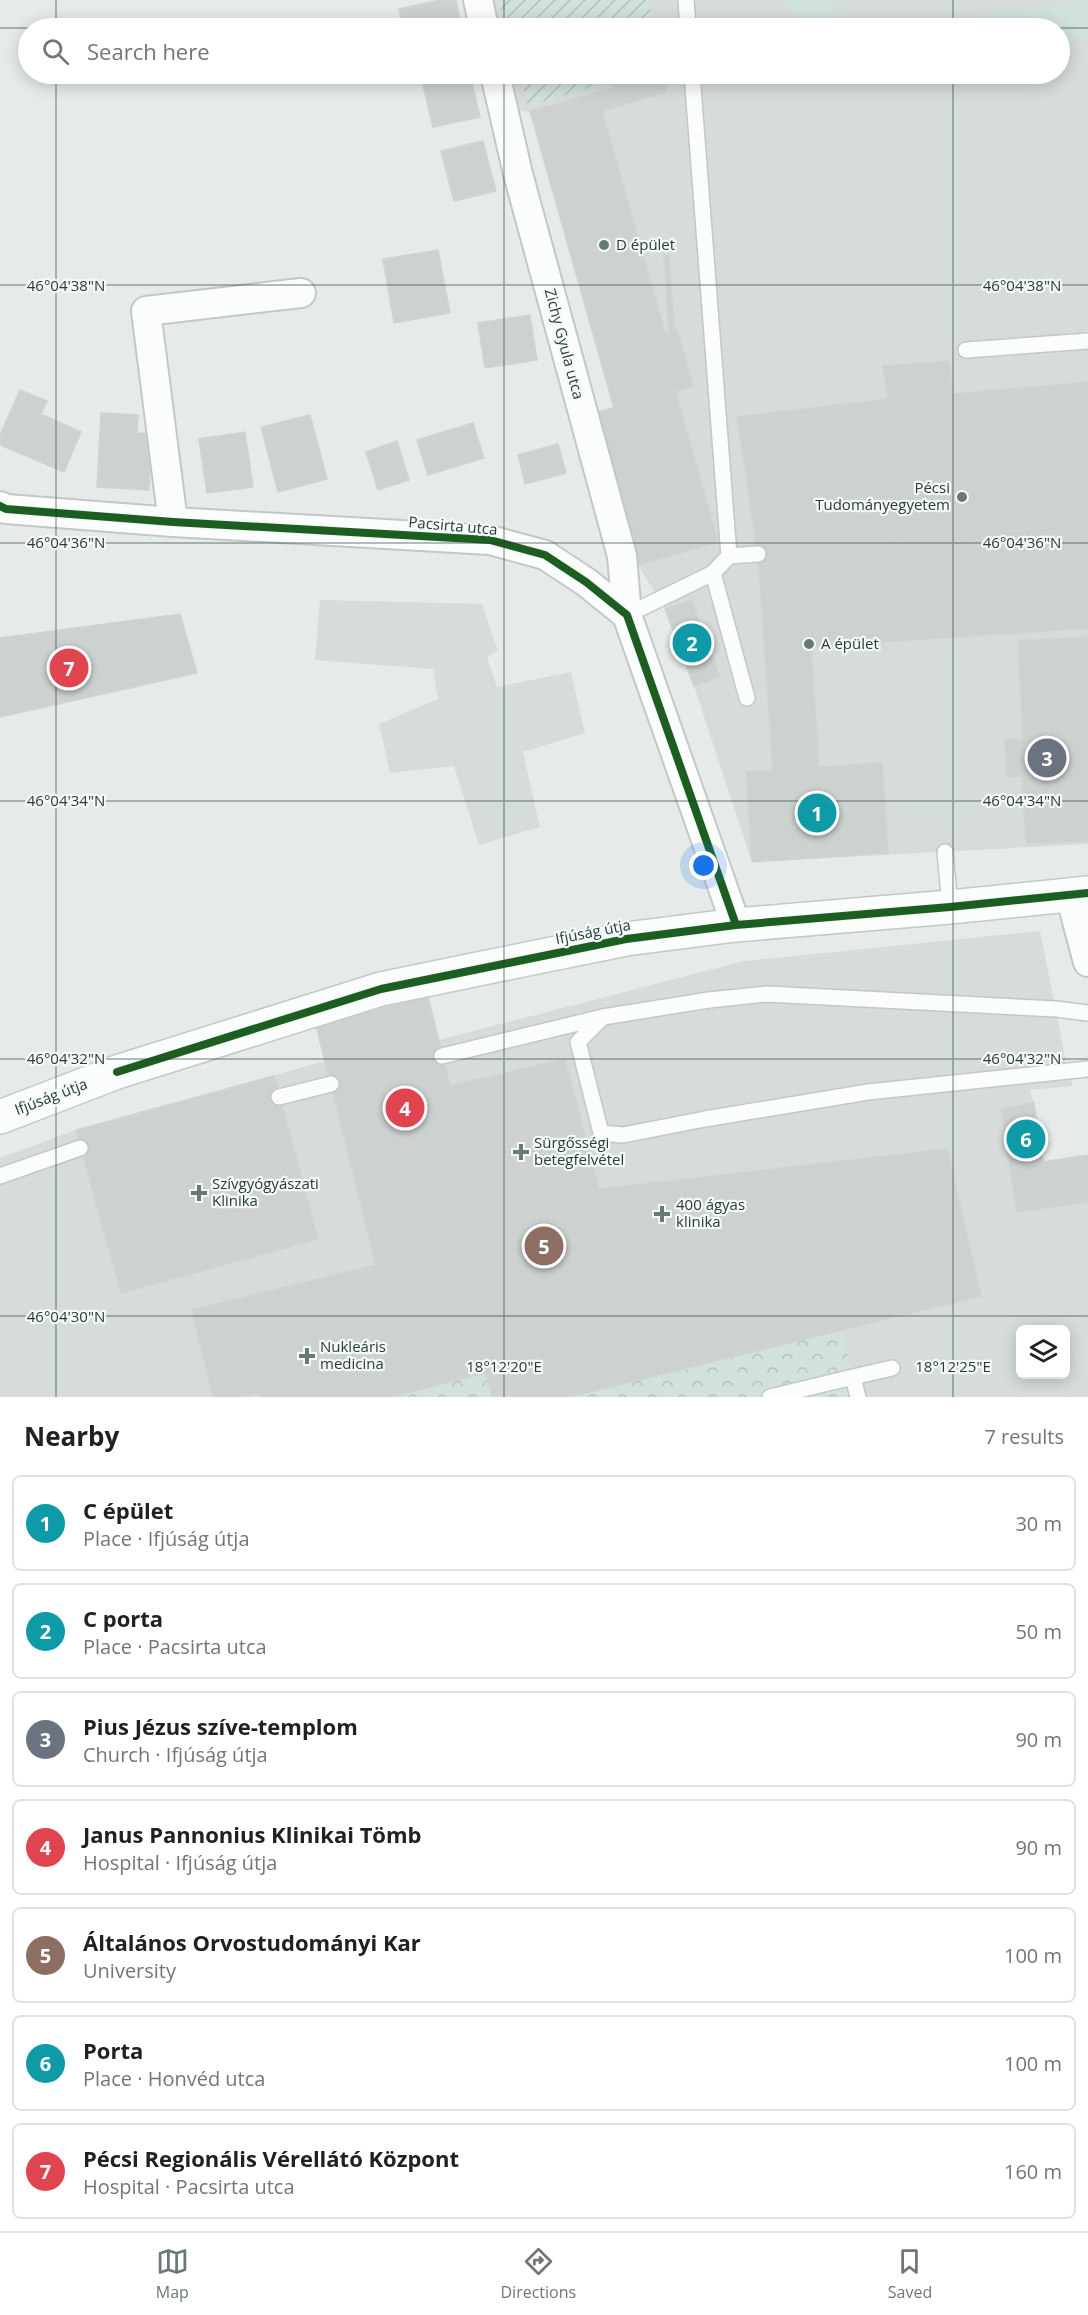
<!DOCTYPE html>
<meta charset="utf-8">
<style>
:root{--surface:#fff;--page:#f6f6f6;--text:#202124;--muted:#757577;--line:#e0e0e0;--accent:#697978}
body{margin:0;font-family:"Open Sans",sans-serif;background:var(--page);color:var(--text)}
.controls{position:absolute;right:18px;bottom:18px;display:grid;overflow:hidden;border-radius:9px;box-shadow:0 3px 15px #0003}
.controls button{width:54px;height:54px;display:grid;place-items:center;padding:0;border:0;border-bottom:2px solid var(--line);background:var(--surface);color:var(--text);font:30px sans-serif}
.you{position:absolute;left:704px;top:866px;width:21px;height:21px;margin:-15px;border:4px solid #fff;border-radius:50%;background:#1a73e8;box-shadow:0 0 0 9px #1a73e833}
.badge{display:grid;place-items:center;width:39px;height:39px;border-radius:50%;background:var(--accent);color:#fff;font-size:20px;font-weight:700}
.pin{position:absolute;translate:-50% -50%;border:3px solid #fff;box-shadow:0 2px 6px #0006}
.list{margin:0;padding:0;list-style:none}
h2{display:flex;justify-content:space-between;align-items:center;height:78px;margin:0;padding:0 24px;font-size:26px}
h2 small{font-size:20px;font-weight:400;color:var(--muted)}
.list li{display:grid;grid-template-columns:39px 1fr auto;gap:18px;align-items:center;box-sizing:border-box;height:96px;margin:0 12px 12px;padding:0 12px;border:2px solid var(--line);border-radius:9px}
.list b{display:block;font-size:22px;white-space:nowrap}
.list p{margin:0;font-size:20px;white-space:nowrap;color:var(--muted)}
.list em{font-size:20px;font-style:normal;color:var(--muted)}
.icon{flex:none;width:33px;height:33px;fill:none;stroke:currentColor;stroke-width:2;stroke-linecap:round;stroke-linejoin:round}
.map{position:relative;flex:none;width:1088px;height:1397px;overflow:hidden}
.search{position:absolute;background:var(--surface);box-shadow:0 3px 15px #0003;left:18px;right:18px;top:18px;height:66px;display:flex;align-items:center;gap:15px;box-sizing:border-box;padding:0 21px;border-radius:33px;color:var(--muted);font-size:22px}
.sheet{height:834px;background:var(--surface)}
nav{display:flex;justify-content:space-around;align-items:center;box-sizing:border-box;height:84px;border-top:2px solid var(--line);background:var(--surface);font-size:16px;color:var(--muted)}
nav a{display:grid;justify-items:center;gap:3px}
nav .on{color:var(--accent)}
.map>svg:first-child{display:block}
</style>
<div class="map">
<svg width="1088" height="1397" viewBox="0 0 1088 1397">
<defs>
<pattern id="forest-crowns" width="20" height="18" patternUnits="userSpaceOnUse" patternTransform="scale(1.5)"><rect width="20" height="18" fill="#d1e2da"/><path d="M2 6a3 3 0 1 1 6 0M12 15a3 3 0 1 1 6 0" fill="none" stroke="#b3c3bc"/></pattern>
<pattern id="garden-furrows" width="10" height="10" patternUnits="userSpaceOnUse" patternTransform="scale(1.5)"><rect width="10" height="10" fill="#d1e2da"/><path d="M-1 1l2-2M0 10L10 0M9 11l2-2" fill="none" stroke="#b3c3bc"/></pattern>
</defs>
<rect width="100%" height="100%" fill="#e6ebe9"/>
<path fill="#d5dcda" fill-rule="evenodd" d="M484,0H1088V844L752,862L694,686L665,609L638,565L595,413L614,407L530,112L511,109L502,74H1060V28H491Z
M320,600L482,604L498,651L487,657L497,687L571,672L585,733L523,752L540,827L479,845L454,766L390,773L379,724L438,699L433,669L315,660Z
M1040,931L1068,1072L1073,1086L1030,1090L1034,1103L1039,1135L1045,1134L1046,1143L1041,1144L1043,1162L1088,1155V1397H0V1158L76,1130L325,1061L316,1025L428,997L439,1040L744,961ZM1020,1330H1066V1374H1020Z"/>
<path fill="url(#forest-crowns)" d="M842,1330L858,1397H570Z
M486,1374L492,1397H391Z"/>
<path fill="url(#garden-furrows)" d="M498,0H648L656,28H506Z
M519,74H597L601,85L528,106Z"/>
<path fill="#d1e2da" d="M782,0H823L847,17L867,25L888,28L1088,0V37L1060,41V28H807Z"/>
<path fill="#cdd2d1" stroke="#cfd4d2" stroke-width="1.5" d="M440,0H456L462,28H403L399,9Z
M431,74H470L480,117L433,127L421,76Z
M610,74H661L667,92L602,111L665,333L669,332L664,255H669L674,330H677L693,386L614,408L530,111L614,88Z
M483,141L496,191L454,201L441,151Z
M438,250L450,313L394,323L383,259Z
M530,315L537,360L485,368L478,323Z
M949,361L953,394L1088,382V524L758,554L737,417L888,399L883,366Z
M20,390L47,401L41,414L81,432L64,472L0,445V435Z
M675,390L718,542L638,565L595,413Z
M101,413L138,415L137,433L152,434L149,490L97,487Z
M310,415L327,479L278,492L261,427Z
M473,423L484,458L428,475L417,440Z
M245,432L253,487L207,493L199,439Z
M397,441L409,480L378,490L366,452Z
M558,444L566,473L525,484L518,455Z
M1088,524V628L811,647L819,767L773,770L758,554Z
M691,600L720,677L694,686L665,609Z
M180,614L197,673L0,717V638Z
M1088,637V841L1026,844L1022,776L1007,777L1005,740L1023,739L1018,641Z
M882,763L888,853L752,862L746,772Z
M428,997L450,1086L565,1059L599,1189L947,1149L981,1296L570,1397H492L486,1373L391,1397H260L259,1393L243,1397H213L192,1310L376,1265L316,1025Z
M274,1076L318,1239L121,1293L76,1130Z
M1034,1103L1039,1135L1045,1134L1046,1143L1041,1144L1043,1162L1010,1167L1001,1109Z
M1088,1155V1202L1017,1212L1010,1167Z"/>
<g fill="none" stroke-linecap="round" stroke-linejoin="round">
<defs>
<path id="lane" d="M686,0L688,28
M966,350L1088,341
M729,556L758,554
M713,573L747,698
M627,615L713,573L729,556L692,74
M945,852L950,907
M1088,1013L1056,1009L767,994L709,1000L603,1017L578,1042L601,1133L623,1135L705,1119L868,1092L1088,1069
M442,1056L603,1017
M279,1097L331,1084
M0,1176L80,1148
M770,1397L853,1377
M858,1397L853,1377L892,1368"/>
<path id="street" d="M478,0L484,28
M495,74L518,174L622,556L627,615
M0,506L6,509L173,522L490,540L545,555L586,582L627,615L736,925
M173,522L146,311L301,293
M1070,895L1088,962"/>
<path id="secondary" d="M0,1117L117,1072L381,989L483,968L626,939L736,925L950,907L1088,893"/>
</defs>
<use href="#lane" stroke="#c3c8c6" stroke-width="18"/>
<use href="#street" stroke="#c3c8c6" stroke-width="32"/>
<use href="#secondary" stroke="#c3c9c8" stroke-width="36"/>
<use href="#lane" stroke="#fbfcfc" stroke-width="15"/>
<use href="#street" stroke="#fbfcfc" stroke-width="28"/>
<use href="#secondary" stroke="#fbfcfc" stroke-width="33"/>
<defs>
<path id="cycleway" d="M0,506L6,509L173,522L490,540L545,555L586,582L627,615L736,925
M117,1072L381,989L626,939L736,925L950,907L1088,893"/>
</defs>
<use href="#cycleway" stroke="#f5f9f8" stroke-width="11"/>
<use href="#cycleway" stroke="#1b5e20" stroke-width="8"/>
</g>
<path fill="none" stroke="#263c3b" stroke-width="1.5" stroke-opacity="0.45" d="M56,0V28M504,0V28M953,0V28M0,28H1088M56,74V1397M504,74V1397M953,74V1397M0,285H1088M0,543H1088M0,801H1088M0,1059H1088M0,1316H1088"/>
<g fill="#697978" stroke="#f5f9f8" stroke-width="2">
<circle cx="604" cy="245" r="6"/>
<circle cx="962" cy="497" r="6"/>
<circle cx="809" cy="644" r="6"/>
<path d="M518 1143h6v6h6v6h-6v6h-6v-6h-6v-6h6z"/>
<path d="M196 1184h6v6h6v6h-6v6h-6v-6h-6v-6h6z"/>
<path d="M659 1205h6v6h6v6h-6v6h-6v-6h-6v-6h6z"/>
<path d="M304 1347h6v6h6v6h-6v6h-6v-6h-6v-6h6z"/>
</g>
<g text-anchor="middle" stroke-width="4.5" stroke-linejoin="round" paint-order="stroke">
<g font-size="15" fill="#263c3b" stroke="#f5f9f8" text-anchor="start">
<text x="616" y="250">D épület</text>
<text x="950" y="493" text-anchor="end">Pécsi<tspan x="950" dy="17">Tudományegyetem</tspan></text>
<text x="821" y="649">A épület</text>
<text x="534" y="1148">Sürgősségi<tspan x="534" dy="17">betegfelvétel</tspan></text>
<text x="212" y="1189">Szívgyógyászati<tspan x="212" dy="17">Klinika</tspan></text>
<text x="676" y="1210">400 ágyas<tspan x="676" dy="17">klinika</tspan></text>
<text x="320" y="1352">Nukleáris<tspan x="320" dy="17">medicina</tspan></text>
</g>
<g font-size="15" fill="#263c3b" stroke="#f5f9f8">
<text transform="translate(564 344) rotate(75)" y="5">Zichy Gyula utca</text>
<text transform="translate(453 526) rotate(5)" y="5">Pacsirta utca</text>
<text transform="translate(593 932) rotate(-11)" y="5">Ifjúság útja</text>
<text transform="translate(51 1097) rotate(-21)" y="5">Ifjúság útja</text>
</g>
</g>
<g font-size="15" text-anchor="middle" fill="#263c3b" stroke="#f5f9f8" stroke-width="4.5" stroke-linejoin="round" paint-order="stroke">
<text x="66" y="291">46°04'38"N</text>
<text x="1022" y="291">46°04'38"N</text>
<text x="66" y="548">46°04'36"N</text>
<text x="1022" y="548">46°04'36"N</text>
<text x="66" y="806">46°04'34"N</text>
<text x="1022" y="806">46°04'34"N</text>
<text x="66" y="1064">46°04'32"N</text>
<text x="1022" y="1064">46°04'32"N</text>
<text x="66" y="1322">46°04'30"N</text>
<text x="504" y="1372">18°12'20"E</text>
<text x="953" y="1372">18°12'25"E</text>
</g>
</svg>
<div class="controls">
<button><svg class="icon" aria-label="layers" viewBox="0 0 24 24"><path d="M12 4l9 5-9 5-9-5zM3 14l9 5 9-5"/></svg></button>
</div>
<div class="you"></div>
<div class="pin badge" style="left:817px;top:813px;background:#0f9aa8">1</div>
<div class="pin badge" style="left:692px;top:643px;background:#0f9aa8">2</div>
<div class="pin badge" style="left:1047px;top:758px;background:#6b7280">3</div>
<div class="pin badge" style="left:405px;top:1108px;background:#e0444e">4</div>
<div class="pin badge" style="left:544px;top:1246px;background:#8d6e63">5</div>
<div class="pin badge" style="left:1026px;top:1139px;background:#0f9aa8">6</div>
<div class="pin badge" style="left:69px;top:668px;background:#e0444e">7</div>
<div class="search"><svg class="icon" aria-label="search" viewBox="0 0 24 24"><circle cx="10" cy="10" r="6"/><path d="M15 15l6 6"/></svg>Search here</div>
</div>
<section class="sheet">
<h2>Nearby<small>7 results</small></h2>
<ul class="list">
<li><span class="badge" style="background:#0f9aa8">1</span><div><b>C épület</b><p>Place · Ifjúság útja</p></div><em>30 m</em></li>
<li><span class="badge" style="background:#0f9aa8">2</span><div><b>C porta</b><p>Place · Pacsirta utca</p></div><em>50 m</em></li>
<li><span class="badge" style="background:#6b7280">3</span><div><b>Pius Jézus szíve-templom</b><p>Church · Ifjúság útja</p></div><em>90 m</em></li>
<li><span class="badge" style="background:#e0444e">4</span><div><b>Janus Pannonius Klinikai Tömb</b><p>Hospital · Ifjúság útja</p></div><em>90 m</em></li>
<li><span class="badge" style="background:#8d6e63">5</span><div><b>Általános Orvostudományi Kar</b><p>University</p></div><em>100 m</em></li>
<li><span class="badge" style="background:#0f9aa8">6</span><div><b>Porta</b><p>Place · Honvéd utca</p></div><em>100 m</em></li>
<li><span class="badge" style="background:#e0444e">7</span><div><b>Pécsi Regionális Vérellátó Központ</b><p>Hospital · Pacsirta utca</p></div><em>160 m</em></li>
</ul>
</section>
<nav>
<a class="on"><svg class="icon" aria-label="map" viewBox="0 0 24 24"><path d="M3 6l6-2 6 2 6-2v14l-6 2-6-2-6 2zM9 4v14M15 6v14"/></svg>Map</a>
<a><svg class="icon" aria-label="directions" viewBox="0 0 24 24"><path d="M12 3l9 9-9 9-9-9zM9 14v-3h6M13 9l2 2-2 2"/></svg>Directions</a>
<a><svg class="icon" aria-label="saved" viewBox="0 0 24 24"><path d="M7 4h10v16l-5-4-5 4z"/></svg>Saved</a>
</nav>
